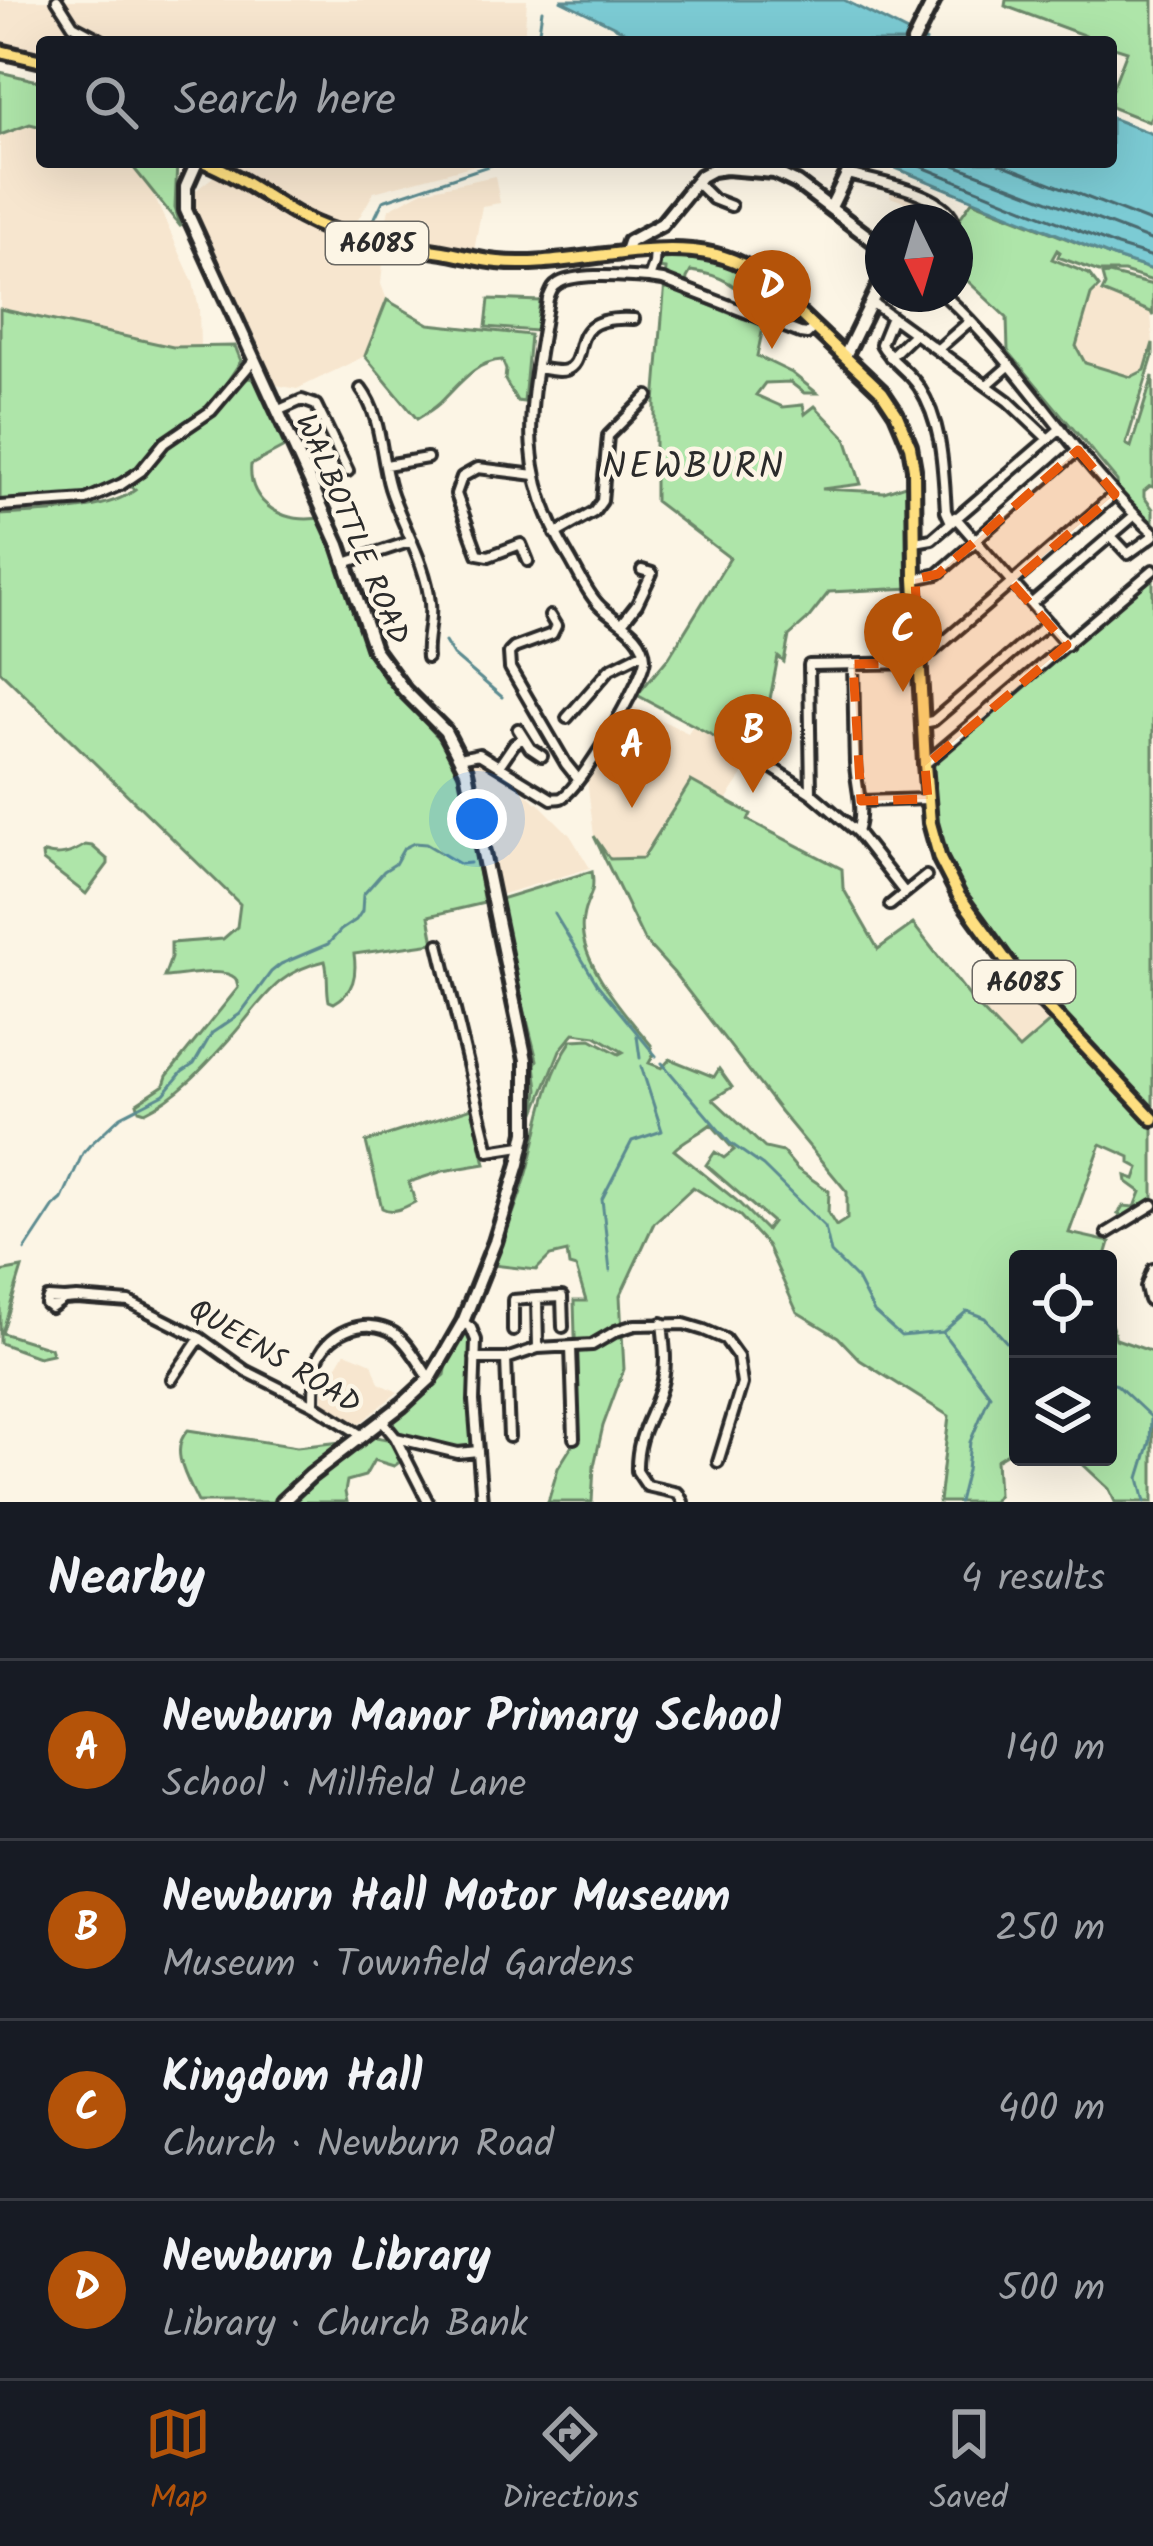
<!DOCTYPE html>
<meta charset="utf-8">
<style>
:root{--surface:#171b24;--page:#242831;--text:#f1f3f6;--muted:#9ea1a6;--line:#363941;--accent:#b45309}
body{margin:0;font-family:Kalam,sans-serif;background:var(--page);color:var(--text)}
.controls{position:absolute;right:36px;bottom:36px;display:grid;overflow:hidden;border-radius:12px;box-shadow:0 12px 48px #0002}
.controls button{width:108px;height:108px;display:grid;place-items:center;padding:0;border:0;border-bottom:3px solid var(--line);background:var(--surface);color:var(--text);font:60px sans-serif}
.compass{position:absolute;left:865px;top:204px;width:108px;height:108px;border-radius:50%;background:var(--surface);box-shadow:0 12px 48px #0002;rotate:175deg}
.you{position:absolute;left:477px;top:819px;width:42px;height:42px;margin:-30px;border:9px solid #fff;border-radius:50%;background:#1a73e8;box-shadow:0 0 0 18px #1a73e833}
.badge{display:grid;place-items:center;width:78px;height:78px;border-radius:50%;background:var(--accent);color:#fff;font-size:39px;font-weight:700}
.pin{position:absolute;translate:-50% -99px;filter:drop-shadow(0 3px 6px #0008)}
.pin::after{content:'';position:absolute;top:63px;width:42px;height:36px;background:inherit;clip-path:polygon(0 0,100% 0,50% 100%)}
.list{margin:0;padding:0;list-style:none}
h2{display:flex;justify-content:space-between;align-items:center;height:156px;margin:0;padding:0 48px;font-size:51px}
h2 small{font-size:39px;font-weight:400;color:var(--muted)}
.list li{display:grid;grid-template-columns:78px 1fr auto;gap:36px;align-items:center;box-sizing:border-box;height:180px;padding:0 48px;border-top:3px solid var(--line)}
.list b{display:block;font-size:45px;white-space:nowrap}
.list p{margin:0;font-size:39px;white-space:nowrap;color:var(--muted)}
.list em{font-size:39px;font-style:normal;color:var(--muted)}
.icon{flex:none;width:66px;height:66px;fill:none;stroke:currentColor;stroke-width:2;stroke-linecap:round;stroke-linejoin:round}
.map{position:relative;flex:none;width:1153px;height:1502px;overflow:hidden}
.search{position:absolute;background:var(--surface);box-shadow:0 12px 48px #0002;left:36px;right:36px;top:36px;height:132px;display:flex;align-items:center;gap:30px;box-sizing:border-box;padding:0 42px;border-radius:12px;color:var(--muted);font-size:45px}
.sheet{height:876px;background:var(--surface)}
nav{display:flex;justify-content:space-around;align-items:center;box-sizing:border-box;height:168px;border-top:3px solid var(--line);background:var(--surface);font-size:33px;color:var(--muted)}
nav a{display:grid;justify-items:center;gap:6px}
nav .on{color:var(--accent)}
.map>svg:first-child{display:block}
</style>
<div class="map">
<svg width="1153" height="1502" viewBox="0 0 1153 1502">
<rect width="100%" height="100%" fill="#fcf5e5"/>
<filter id="ink" filterUnits="userSpaceOnUse"><feTurbulence type="fractalNoise" baseFrequency=".00833" numOctaves="2"/><feDisplacementMap in="SourceGraphic" scale="24" xChannelSelector="R" yChannelSelector="G"/><feConvolveMatrix kernelMatrix="1 2 1 2 8 2 1 2 1" color-interpolation-filters="sRGB"/></filter>
<g filter="url(#ink)">
<path fill="#f7e6cf" d="M0,0H527L524,42H42V53L0,41Z
M30,124L42,127V162H129L148,183L193,282L199,309L200,347H173L127,338L0,309V135Z
M228,162H486L374,192L352,230L304,209Z
M214,176L276,206L320,233L384,252L381,284L387,300L365,356L297,389L271,384L189,196Z
M495,176L500,203L482,206L474,251L383,238L389,209L423,191Z
M892,189L939,205L951,218L948,222H904L895,216L904,210L907,203L890,197Z
M1096,290L1151,312L1153,343L1145,370L1131,377L1085,363L1076,346L1091,294Z
M632,706L688,733L693,725L755,757L726,800L691,781L643,858L610,859L594,836L586,771Z
M477,757L540,805L570,835L590,868L496,896L470,765Z
M1009,974L1052,1020L1019,1050L974,1002Z
M345,1352L372,1363L379,1383L398,1392L359,1424L323,1405V1389Z"/>
<path fill="#aee5a9" stroke="#6c886a" stroke-width="3" fill-rule="evenodd" d="M1006,0H1153V111L1149,122L1111,107V92L1127,51L1111,46V42H1102L1005,6Z
M0,72L42,82V127L30,124L0,135Z
M129,162H177L175,208L181,227Z
M972,201L1113,257L1153,270V281L1124,272H1099L1058,257L1060,252L1057,250L1052,259L1089,274L1099,287L1091,295L1076,346L1085,363L1131,377L1145,370L1153,343V356L1126,444L1131,447L1153,376V487L1150,486L1144,491V497L1153,509V526L1118,491L1117,481L1008,351L1007,318L955,269V225Z
M665,256L727,263L766,290L791,317L790,320L753,308C740,284 717,274 691,271L687,278L685,295L741,318L764,323L757,356L792,373L817,393H804L790,382L765,383L756,395L783,407L803,405L805,414L815,406L846,438L861,484L822,489L884,492L911,483L912,588L829,592L807,620L789,636L784,662L778,657L761,746L751,756L637,695L669,657L730,558L655,501V403L666,269L657,268Z
M1109,274L1153,285V316L1151,312L1102,292L1105,286L1102,275Z
M489,299L540,301L536,331L486,327Z
M387,300L429,324L530,335L524,402L517,401L505,380L506,370L502,360C477,361 460,383 443,400C436,408 426,413 417,419L365,356Z
M0,309L173,347L235,346L241,361L210,407L164,437L138,466L108,485L78,496L0,502Z
M248,378L254,379L290,444L251,465C247,505 288,526 323,517L348,579L369,655L385,680L449,749L464,791L484,903L429,916L434,943L354,954C357,975 354,992 334,1003L329,1001C326,987 329,976 325,961C275,972 263,1001 231,1037C206,1065 179,1096 145,1112L139,1110L137,1103L164,1085L167,1076L238,988C237,985 238,981 235,978C224,966 179,977 164,977L171,958V943L223,939L237,927L240,904L0,671V515C39,512 104,513 135,490L127,484L165,447Z
M1153,574V1108L1012,958L970,899L944,856L935,812L932,763Z
M691,781L751,814L748,820L842,869L843,888L878,949L913,924L974,1002L1019,1049L1052,1020L1153,1128V1204L1127,1218L1118,1214L1123,1206L1135,1207L1141,1192L1127,1182L1126,1176L1135,1179L1139,1168L1130,1163V1157L1101,1144L1069,1233L1110,1242L1105,1259H1018V1447L996,1460L998,1494L993,1502H939L949,1416L860,1360L838,1337L797,1312L767,1245L740,1216L693,1187L654,1223L620,1296L624,1369L603,1426L594,1466L592,1502H548L558,1468L578,1436L574,1301H586L576,1268L569,1266L567,1252L550,1256L536,1270L493,1265C505,1233 520,1200 529,1166C540,1124 546,1076 572,1040L591,1039L619,1054L623,1052L596,1036L574,1033L560,1050L534,1115L538,1090L535,1064L537,1060L497,900L592,871C596,897 586,897 583,918C575,959 627,1016 651,1045L653,1056L649,1063L662,1068L670,1059L714,1077L719,1069L732,1087L713,1099L765,1148L783,1152L797,1169L829,1191L828,1213L836,1226L847,1219V1192L780,1111L674,973L644,940L594,836L610,859L643,858ZM711,1124L734,1150L724,1158L715,1152L706,1165L772,1222L766,1230L736,1200L674,1150C683,1140 699,1134 711,1124Z
M85,845L92,846L108,860V864L86,894L43,861L42,855L45,853C61,858 72,853 85,845Z
M472,1108L485,1164L443,1171L409,1182L415,1202C404,1208 393,1214 382,1208L366,1142Z
M22,1268L2,1333L50,1348L52,1354L38,1357L0,1343V1272Z
M1108,1315L1116,1339L1153,1352V1502H1115L1109,1489L1075,1457H1108Z
M465,1332L470,1333L472,1342L475,1444L473,1448L457,1450L400,1435L392,1425L396,1416L445,1375L448,1358Z
M188,1430L297,1447L341,1442L274,1502H198C188,1480 168,1450 188,1430Z
M371,1436L392,1440L401,1461L394,1466L374,1460L365,1476L347,1481L345,1492L347,1502H288L355,1445Z"/>
<path fill="#7bcbd4" stroke="#5b8b90" stroke-width="3" d="M560,0H844L927,42H646Z
M1111,118L1153,134V270L1113,257L881,162H1111Z"/>
<g fill="none" stroke-linecap="round" stroke-linejoin="round">
<path stroke="#4b6b6f" stroke-width="3" d="M910,162L1117,246L1153,257
M947,162L1153,241
M996,162L1153,223"/>
<path stroke="#5b8b90" stroke-width="3" d="M538,38L542,10
M367,234L383,201L500,162
M445,642L453,655L502,697
M554,913L597,984L656,1056
M637,1036L640,1058
M662,1063L730,1143L763,1166L825,1227L831,1253L857,1279L874,1312L901,1336L943,1332L967,1311L985,1318L1018,1355
M25,1250L54,1206L62,1199L83,1153L90,1145L121,1116L164,1094L182,1072L194,1064L212,1033L240,1014L271,972L281,964L328,944L341,930L356,920L362,911L363,895L384,871L395,864L404,848L414,843L426,844L460,864L470,863
M610,1271L602,1199L632,1141L662,1131L641,1066
M943,1333L990,1395L970,1442L967,1470L959,1502
M1108,1382L1117,1385L1151,1417L1150,1442L1139,1478L1145,1502"/>
<defs>
<path id="street" d="M57,0L73,25L105,42
M847,174C875,181 942,192 953,219
M696,182L713,199L731,206
M649,278L663,280L800,333L807,334L814,327
M943,294C1022,366 1075,461 1153,532
M871,302L1008,401L1047,438
M892,317L881,344C890,361 908,370 919,387C943,424 943,469 946,511L951,522
M938,349L970,321
M890,357L915,333
M537,368C545,369 558,373 566,370C592,361 561,314 634,319
M987,385L1010,365
M361,389C382,417 380,455 390,488C402,526 426,562 430,603C432,623 425,639 427,658
M277,411L302,400L316,405L348,471
M386,465L427,458
M0,506L86,500L122,484L141,471L164,443L211,411L254,360
M955,517L1067,645
M555,534L594,512L602,501L608,436L648,396
M1111,536L1128,554L1153,536
M975,540L1078,450
M915,542L932,539L1061,428
M528,561L521,544L489,556L478,554L456,494L462,477L478,468L535,475
M345,563L412,541
M915,579L938,574L976,541
M1031,604L1135,515
M550,616L556,626L552,634L514,648L509,653L510,668L566,764L578,779
M622,623L637,604L652,573L642,570
M919,655L933,651L1115,494
M853,664C854,697 854,730 855,763C856,787 865,808 857,832
M567,718L610,669L644,652
M923,723L933,721L1048,623
M518,729L530,748L542,756
M755,757L811,793L857,832L905,893
M460,758L479,754L552,799C555,798 558,799 561,798C579,791 645,678 645,658C644,631 613,621 598,604C586,591 578,572 569,557C512,463 532,401 548,299C552,291 551,288 559,283C579,272 626,277 649,278L654,264L655,250
M926,763L1153,570
M499,766L514,744L523,738
M811,793L809,665L919,663
M861,801L928,799
M890,905L926,876
M439,944L489,1151L521,1146
M1107,1233L1153,1205
M1153,1269L1146,1287L1149,1300L1153,1302
M537,1298L562,1297L563,1327
M64,1299L48,1298L46,1304L51,1308L64,1299L77,1298L129,1302L200,1338L246,1371L314,1405L361,1435
M463,1322L471,1328L476,1340L474,1401L482,1502
M662,1323C664,1342 667,1362 663,1380C655,1416 636,1430 637,1471L647,1486L678,1493L683,1502
M513,1331V1300L537,1298L538,1348
M571,1347L574,1438
M475,1359H506L538,1348L592,1345L616,1331L635,1325L684,1324L704,1330L725,1339L738,1357L742,1384L718,1462
M506,1359L509,1437
M172,1379L200,1338
M314,1405C314,1392 314,1378 316,1365C323,1333 366,1315 394,1333C408,1342 420,1365 430,1379
M382,1421L395,1437L428,1502
M396,1438L458,1453L478,1451"/>
<path id="secondary" d="M913,42L934,0
M197,162L186,187V210L339,545L374,649L404,690L445,731L466,771L526,1060V1132L519,1164L495,1242L463,1322L430,1379L402,1405L311,1475L282,1502
M831,207L853,162
M626,251L629,242L662,224L701,176L712,170L726,168L774,172L797,183L883,248
M845,356L883,278"/>
<path id="primary" d="M0,51L42,61
M205,162C240,176 268,199 301,217C345,241 395,244 443,252C461,255 479,260 498,262C576,271 691,222 759,275L882,392L896,413L910,446L914,469L915,579L925,764L930,823L940,859L959,896L1013,970L1153,1119"/>
</defs>
<use href="#street" stroke="#2b2b2b" stroke-width="16"/>
<use href="#secondary" stroke="#2b2b2b" stroke-width="20"/>
<use href="#primary" stroke="#2b2b2b" stroke-width="20"/>
<use href="#street" stroke="#fcf5e5" stroke-width="8"/>
<use href="#secondary" stroke="#fcf5e5" stroke-width="10"/>
<use href="#primary" stroke="#fedf80" stroke-width="10"/>
</g>
</g>
<path fill="#e8590c" fill-opacity="0.2" stroke="#e8590c" stroke-width="9" stroke-dasharray="24 15" stroke-linejoin="round" d="M1078,450L1115,494L1012,583L1067,645L925,766L928,799L861,801L853,664L919,663L915,579L938,574Z"/>
<g text-anchor="middle" stroke-width="9" stroke-linejoin="round" paint-order="stroke">
<g fill="#fcf5e5" stroke="#6a6863" stroke-width="3">
<rect x="326" y="222" width="102" height="42" rx="9"/>
<rect x="973" y="961" width="102" height="42" rx="9"/>
</g>
<g font-size="27" font-weight="bold" fill="#2b2b2b">
<text x="377" y="252">A6085</text>
<text x="1024" y="991">A6085</text>
</g>
<g font-size="30" fill="#2b2b2b" stroke="#fcf5e5">
<text transform="translate(353 529) rotate(67)" y="10">WALBOTTLE ROAD</text>
<text transform="translate(275 1356) rotate(31)" y="10">QUEENS ROAD</text>
</g>
<g font-size="36" letter-spacing="3" fill="#2b2b2b" stroke="#fcf5e5">
<text x="694" y="478">NEWBURN</text>
</g>
</g>
</svg>
<div class="controls">
<button><svg class="icon" aria-label="locate" viewBox="0 0 24 24"><circle cx="12" cy="12" r="6"/><path d="M12 2v4M12 18v4M2 12h4M18 12h4"/></svg></button>
<button><svg class="icon" aria-label="layers" viewBox="0 0 24 24"><path d="M12 4l9 5-9 5-9-5zM3 14l9 5 9-5"/></svg></button>
</div>
<svg class="compass" viewBox="-18 -18 36 36"><path d="M0-13l5 13h-10z" fill="#e53935"/><path d="M0 13l5-13h-10z" fill="#9ea1a6"/></svg>
<div class="you"></div>
<div class="pin badge" style="left:632px;top:808px">A</div>
<div class="pin badge" style="left:753px;top:793px">B</div>
<div class="pin badge" style="left:903px;top:692px">C</div>
<div class="pin badge" style="left:772px;top:349px">D</div>
<div class="search"><svg class="icon" aria-label="search" viewBox="0 0 24 24"><circle cx="10" cy="10" r="6"/><path d="M15 15l6 6"/></svg>Search here</div>
</div>
<section class="sheet">
<h2>Nearby<small>4 results</small></h2>
<ul class="list">
<li><span class="badge">A</span><div><b>Newburn Manor Primary School</b><p>School · Millfield Lane</p></div><em>140 m</em></li>
<li><span class="badge">B</span><div><b>Newburn Hall Motor Museum</b><p>Museum · Townfield Gardens</p></div><em>250 m</em></li>
<li><span class="badge">C</span><div><b>Kingdom Hall</b><p>Church · Newburn Road</p></div><em>400 m</em></li>
<li><span class="badge">D</span><div><b>Newburn Library</b><p>Library · Church Bank</p></div><em>500 m</em></li>
</ul>
</section>
<nav>
<a class="on"><svg class="icon" aria-label="map" viewBox="0 0 24 24"><path d="M3 6l6-2 6 2 6-2v14l-6 2-6-2-6 2zM9 4v14M15 6v14"/></svg>Map</a>
<a><svg class="icon" aria-label="directions" viewBox="0 0 24 24"><path d="M12 3l9 9-9 9-9-9zM9 14v-3h6M13 9l2 2-2 2"/></svg>Directions</a>
<a><svg class="icon" aria-label="saved" viewBox="0 0 24 24"><path d="M7 4h10v16l-5-4-5 4z"/></svg>Saved</a>
</nav>
